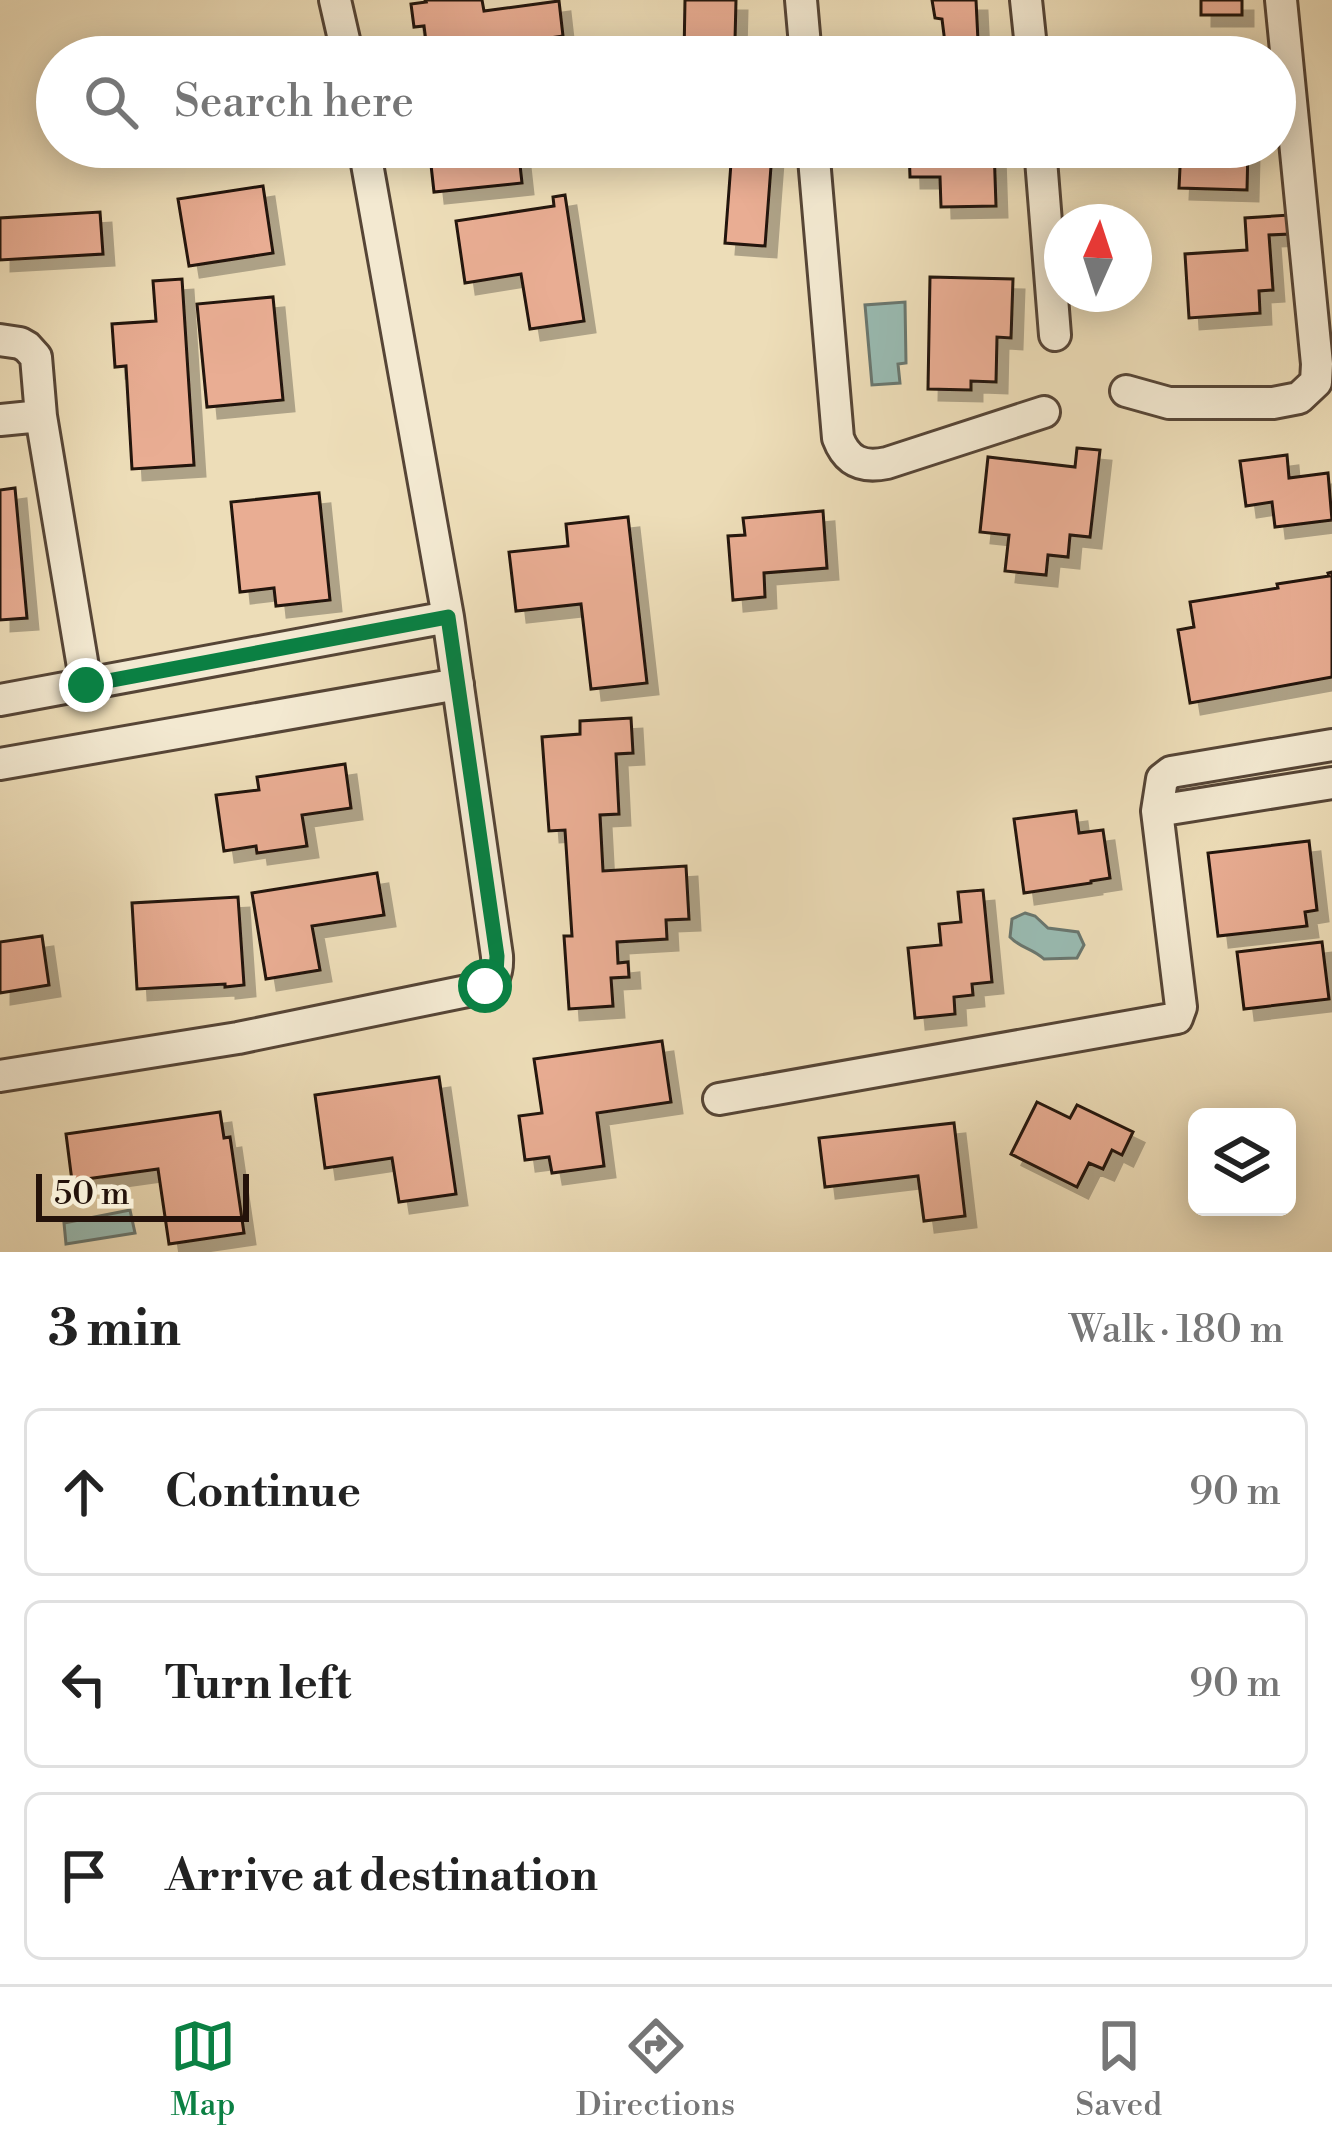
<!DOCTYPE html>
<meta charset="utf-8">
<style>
:root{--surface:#fff;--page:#f2f2f2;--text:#222;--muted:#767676;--line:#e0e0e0;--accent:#0b8043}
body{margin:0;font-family:"Libre Bodoni",serif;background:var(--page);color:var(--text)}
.controls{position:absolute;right:36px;bottom:36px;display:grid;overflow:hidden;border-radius:18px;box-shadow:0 6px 30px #0003}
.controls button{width:108px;height:108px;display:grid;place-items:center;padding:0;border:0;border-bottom:3px solid var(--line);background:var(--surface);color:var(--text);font:60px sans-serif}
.compass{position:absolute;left:1044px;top:204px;width:108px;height:108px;border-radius:50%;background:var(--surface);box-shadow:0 6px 30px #0003;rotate:3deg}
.scale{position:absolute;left:36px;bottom:30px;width:213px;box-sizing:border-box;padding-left:12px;border:6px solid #24120a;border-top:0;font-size:33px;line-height:42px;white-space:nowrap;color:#24120a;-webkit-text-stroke:9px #f3e9d1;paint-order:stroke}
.stop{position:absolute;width:36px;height:36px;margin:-27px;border:9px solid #0b8043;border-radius:50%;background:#fff}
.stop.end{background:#0b8043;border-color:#fff;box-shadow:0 3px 12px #0008}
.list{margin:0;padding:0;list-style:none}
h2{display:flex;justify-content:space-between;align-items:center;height:156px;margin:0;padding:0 48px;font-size:51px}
h2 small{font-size:39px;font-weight:400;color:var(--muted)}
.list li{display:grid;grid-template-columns:78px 1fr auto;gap:36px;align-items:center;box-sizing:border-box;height:168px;margin:0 24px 24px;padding:0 24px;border:3px solid var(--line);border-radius:18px}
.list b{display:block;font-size:45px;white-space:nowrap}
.list em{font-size:39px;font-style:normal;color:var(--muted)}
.icon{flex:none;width:66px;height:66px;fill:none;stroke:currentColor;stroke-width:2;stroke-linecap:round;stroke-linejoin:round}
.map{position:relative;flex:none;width:1332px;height:1252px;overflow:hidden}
.search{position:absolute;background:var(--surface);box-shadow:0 6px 30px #0003;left:36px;right:36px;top:36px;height:132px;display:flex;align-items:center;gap:30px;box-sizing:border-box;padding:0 42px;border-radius:66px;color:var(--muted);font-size:45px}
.sheet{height:732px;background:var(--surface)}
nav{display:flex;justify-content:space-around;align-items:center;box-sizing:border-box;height:168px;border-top:3px solid var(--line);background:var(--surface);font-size:33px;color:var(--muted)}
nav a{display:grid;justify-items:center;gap:6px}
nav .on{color:var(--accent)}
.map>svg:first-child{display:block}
</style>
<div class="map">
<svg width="1332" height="1252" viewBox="0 0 1332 1252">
<defs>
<filter id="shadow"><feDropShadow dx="11" dy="11" stdDeviation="0" flood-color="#0004"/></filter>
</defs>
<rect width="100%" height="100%" fill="#edddb8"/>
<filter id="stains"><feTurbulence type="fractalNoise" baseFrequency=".00167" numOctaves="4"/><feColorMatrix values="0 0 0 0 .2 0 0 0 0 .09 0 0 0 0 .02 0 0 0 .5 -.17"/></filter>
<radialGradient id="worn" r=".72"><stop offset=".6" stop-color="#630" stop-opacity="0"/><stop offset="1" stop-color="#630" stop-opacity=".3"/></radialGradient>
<path fill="#99bbb2" stroke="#6a776f" stroke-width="3" d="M905,302L906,363L898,364L900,383L872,385L865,305Z
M1025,913L1035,916L1048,928L1078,932L1084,945L1077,958L1044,959C1032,948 1020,948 1010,937L1012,919Z
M130,1210L135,1233L66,1244L64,1223Z"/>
<path fill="#e9ad93" stroke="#24120a" stroke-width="3" filter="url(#shadow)" d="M425,0H482L484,11L559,1L563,36L543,39L545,54L526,57H428L424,26L414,27L411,4L426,2Z
M685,0H736L735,40L710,39V56H684Z
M932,0H976L978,41L945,43L942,19L935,18Z
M1201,0H1242V15H1201Z
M429,147H518L522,183L434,192Z
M909,147H994L996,206L941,207L940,177H910Z
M1181,147H1248L1247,190L1179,188Z
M732,150L772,153L765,246L725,243Z
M263,186L273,253L189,266L178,199Z
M565,195L584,321L530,329L521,274L465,283L456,221L554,206L553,197Z
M100,212L103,254L0,260V218Z
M1289,215L1290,234L1269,235L1273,290L1259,291L1260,313L1189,318L1185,254L1247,250L1245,218Z
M930,277L1013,279L1011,338L997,337L996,382L971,381V390L928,389Z
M182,279L194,465L132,469L126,366L115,367L112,324L156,321L153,281Z
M273,297L283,400L207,407L197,304Z
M1077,448L1100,450L1090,537L1070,535L1068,557L1048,555L1046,575L1005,571L1009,535L980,532L988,457L1075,467Z
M1287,455L1289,478L1328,473L1332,520L1275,527L1272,502L1246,506L1240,461Z
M15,488L27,618L0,620V490Z
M319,493L330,600L276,606L274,588L240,592L231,502Z
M823,511L827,568L764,573L765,597L733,600L728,536L745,535L743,518Z
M628,517L647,683L591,689L581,604L516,611L509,552L568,546L566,524Z
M1332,572V677L1190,703L1178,630L1194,627L1190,602L1278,588L1277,584L1329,576L1328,573Z
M631,718L633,753L616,754L619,814L600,815L603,871L686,866L689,919L666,920L667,939L617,942L618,963L628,962L629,977L611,978L613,1006L569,1009L564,936H572L565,830L549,831L542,737L580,734V721Z
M345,764L351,808L302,815L307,846L257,853L256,846L224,851L216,795L259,790L257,777Z
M1076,811L1079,833L1103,830L1110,878L1091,881V883L1024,893L1014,819Z
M1309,841L1317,910L1305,912L1307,926L1218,936L1208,853Z
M377,873L384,915L312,926L320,970L266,979L252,893Z
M983,890L992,982L972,984L973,995L954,997L955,1014L915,1018L908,948L941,945L939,924L961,922L958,892Z
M238,897L244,985L225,987V984L137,989L132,903Z
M42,936L49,985L0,993V942Z
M1322,942L1329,999L1244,1009L1237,952Z
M662,1041L671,1102L597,1113L604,1166L552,1173L549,1157L525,1160L519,1116L542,1113L534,1059Z
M439,1077L456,1194L399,1202L392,1158L325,1168L315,1095Z
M1037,1102L1070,1118L1077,1105L1133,1132L1122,1155L1112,1150L1103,1169L1089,1163L1077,1187L1011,1154Z
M220,1112L224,1138L230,1137L244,1233L169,1244L158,1169L72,1181L66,1134Z
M954,1123L965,1216L924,1221L918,1176L825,1187L819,1138Z"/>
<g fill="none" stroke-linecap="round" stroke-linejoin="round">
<defs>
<path id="street" d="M335,0L348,57
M801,0L806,57
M1026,0L1032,57
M813,147L838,438C847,462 863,468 887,463L1044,412
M1040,147L1055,335
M0,340L20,343L27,347L36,357L41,416L86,685
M1126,391L1169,403H1273L1299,398L1316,382L1317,364L1281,0
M0,420L41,416
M0,700L448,617
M0,764L458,684
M1157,811L1332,783
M0,1076L238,1038L477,989C494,983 498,974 497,956L448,617L364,147
M719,1099L1177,1018L1181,1007L1157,811L1162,779L1171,772L1332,745"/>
</defs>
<use href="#street" stroke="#564536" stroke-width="36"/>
<use href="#street" stroke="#f3e9d1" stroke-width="30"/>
</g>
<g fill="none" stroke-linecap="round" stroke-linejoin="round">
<path stroke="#0b8043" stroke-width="15" d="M86,685L448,617L497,956L496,974L485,986"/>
</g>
<rect width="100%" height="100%" filter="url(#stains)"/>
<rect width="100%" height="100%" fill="url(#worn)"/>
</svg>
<div class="controls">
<button><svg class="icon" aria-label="layers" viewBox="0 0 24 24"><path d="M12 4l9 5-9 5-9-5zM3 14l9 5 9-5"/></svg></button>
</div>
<svg class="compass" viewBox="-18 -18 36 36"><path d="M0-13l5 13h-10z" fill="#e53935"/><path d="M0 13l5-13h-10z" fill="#767676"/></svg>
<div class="scale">50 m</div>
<div class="stop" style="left:485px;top:986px"></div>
<div class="stop end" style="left:86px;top:685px"></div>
<div class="search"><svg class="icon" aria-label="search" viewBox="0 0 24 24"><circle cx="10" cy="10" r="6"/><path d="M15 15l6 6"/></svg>Search here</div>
</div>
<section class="sheet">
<h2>3 min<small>Walk · 180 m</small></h2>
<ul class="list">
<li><svg class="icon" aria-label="ahead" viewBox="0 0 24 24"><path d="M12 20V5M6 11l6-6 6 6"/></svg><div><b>Continue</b></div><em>90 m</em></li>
<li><svg class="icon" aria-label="left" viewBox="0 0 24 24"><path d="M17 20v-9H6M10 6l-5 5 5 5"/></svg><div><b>Turn left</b></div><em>90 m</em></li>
<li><svg class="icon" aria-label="arrive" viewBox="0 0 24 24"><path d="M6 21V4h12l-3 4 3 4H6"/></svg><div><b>Arrive at destination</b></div></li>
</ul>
</section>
<nav>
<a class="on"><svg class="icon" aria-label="map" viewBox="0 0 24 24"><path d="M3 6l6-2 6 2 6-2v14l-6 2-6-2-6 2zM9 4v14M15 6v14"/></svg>Map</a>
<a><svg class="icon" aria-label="directions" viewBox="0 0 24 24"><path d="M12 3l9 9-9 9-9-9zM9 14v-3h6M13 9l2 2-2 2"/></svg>Directions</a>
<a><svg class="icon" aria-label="saved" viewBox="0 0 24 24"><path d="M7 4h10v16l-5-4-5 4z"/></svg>Saved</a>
</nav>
